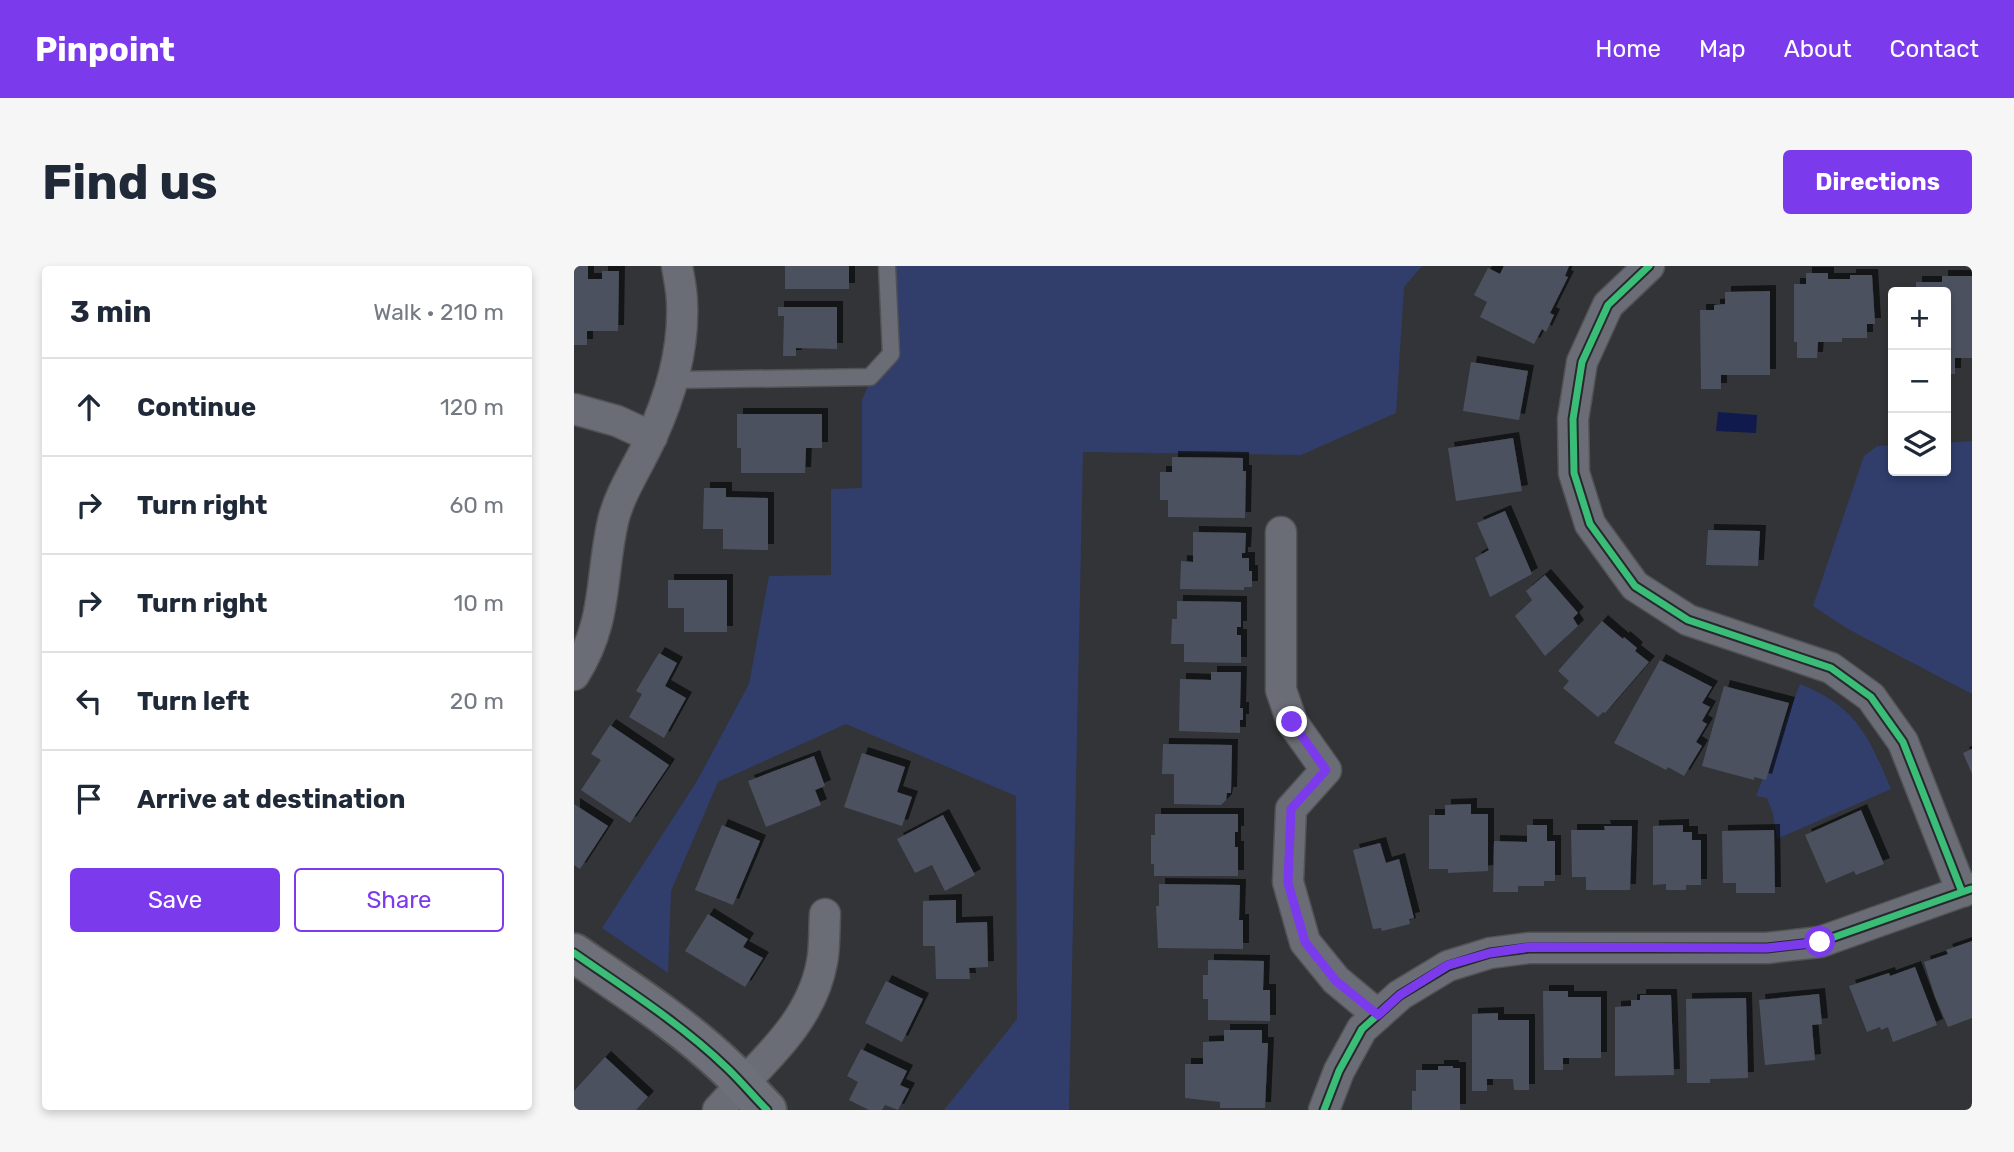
<!DOCTYPE html>
<meta charset="utf-8">
<style>
:root{--surface:#fff;--page:#f6f6f7;--text:#1f2937;--muted:#747a83;--line:#e0e1e3;--accent:#7c3aed}
body{margin:0;font-family:Rubik,sans-serif;background:var(--page);color:var(--text)}
.controls{position:absolute;right:21px;top:21px;display:grid;overflow:hidden;border-radius:7px;box-shadow:0 4px 10px #0003}
.controls button{width:63px;height:63px;display:grid;place-items:center;padding:0;border:0;border-bottom:2px solid var(--line);background:var(--surface);color:var(--text);font:35px sans-serif}
.stop{position:absolute;width:21px;height:21px;margin:-16px;border:5px solid #7c3aed;border-radius:50%;background:#fff}
.stop.end{background:#7c3aed;border-color:#fff;box-shadow:0 2px 7px #0008}
.list{margin:0;padding:0;list-style:none}
h2{display:flex;justify-content:space-between;align-items:center;height:91px;margin:0;padding:0 28px;font-size:30px}
h2 small{font-size:23px;font-weight:400;color:var(--muted)}
.list li{display:grid;grid-template-columns:46px 1fr auto;gap:21px;align-items:center;box-sizing:border-box;height:98px;padding:0 28px;border-top:2px solid var(--line)}
.list b{display:block;font-size:26px;white-space:nowrap}
.list em{font-size:23px;font-style:normal;color:var(--muted)}
.actions{display:flex;gap:14px;padding:21px 28px}
.actions a{flex:1;padding:16px 0;border:2px solid var(--accent);border-radius:7px;text-align:center;font-size:24px;color:var(--accent)}
.actions .main{background:var(--accent);color:#fff}
.icon{flex:none;width:38px;height:38px;fill:none;stroke:currentColor;stroke-width:2;stroke-linecap:round;stroke-linejoin:round}
.map{position:relative;flex:none;width:1398px;height:844px;overflow:hidden;border-radius:7px}
header{display:flex;align-items:center;gap:42px;box-sizing:border-box;height:98px;padding:0 35px;background:var(--accent);color:#fff}
header strong{font-size:33px}
nav{display:flex;gap:38px;margin-inline-start:auto;font-size:24px}
.intro{display:flex;align-items:center;justify-content:space-between;box-sizing:border-box;height:168px;padding:0 42px}
h1{margin:0;font-size:49px}
.button{padding:18px 32px;border-radius:7px;background:var(--accent);color:#fff;font-size:24px;font-weight:700}
main{display:flex;gap:42px;padding:0 42px}
aside{flex:1;background:var(--surface);border-radius:7px;box-shadow:0 4px 10px #0003}
.map>svg:first-child{display:block}
</style>
<header>
<strong>Pinpoint</strong>
<nav><a>Home</a><a>Map</a><a>About</a><a>Contact</a></nav>
</header>
<div class="intro"><h1>Find us</h1><a class="button">Directions</a></div>
<main>
<aside>
<h2>3 min<small>Walk · 210 m</small></h2>
<ul class="list">
<li><svg class="icon" aria-label="ahead" viewBox="0 0 24 24"><path d="M12 20V5M6 11l6-6 6 6"/></svg><div><b>Continue</b></div><em>120 m</em></li>
<li><svg class="icon" aria-label="right" viewBox="0 0 24 24"><path d="M7 20v-9h11M14 6l5 5-5 5"/></svg><div><b>Turn right</b></div><em>60 m</em></li>
<li><svg class="icon" aria-label="right" viewBox="0 0 24 24"><path d="M7 20v-9h11M14 6l5 5-5 5"/></svg><div><b>Turn right</b></div><em>10 m</em></li>
<li><svg class="icon" aria-label="left" viewBox="0 0 24 24"><path d="M17 20v-9H6M10 6l-5 5 5 5"/></svg><div><b>Turn left</b></div><em>20 m</em></li>
<li><svg class="icon" aria-label="arrive" viewBox="0 0 24 24"><path d="M6 21V4h12l-3 4 3 4H6"/></svg><div><b>Arrive at destination</b></div></li>
</ul>
<div class="actions"><a class="main">Save</a><a>Share</a></div>
</aside>
<div class="map">
<svg width="1398" height="844" viewBox="0 0 1398 844">
<defs>
<filter id="shadow"><feDropShadow dx="6" dy="-6" stdDeviation="0" flood-color="#0009"/></filter>
</defs>
<rect width="100%" height="100%" fill="#323437"/>
<path fill="#313e6c" d="M307,0H848L830,21L822,147L727,189L509,186L495,844H370L443,753L442,530L272,458L144,516L97,625L94,707L28,662L123,515L175,418L195,310L257,309V223L288,222V134L307,91Z
M1398,175V428L1274,363L1239,340L1290,190L1303,180L1319,179V205H1372V177Z
M1226,418C1282,440 1295,471 1317,523L1203,573L1199,548L1193,532L1182,530Z"/>
<path fill="#111a4d" d="M1144,146L1183,149L1182,167L1142,165Z"/>
<path fill="#4c515f" filter="url(#shadow)" d="M0,0H14V13H28V5H45L44,65H13V79H0Z
M211,0H275V23H211Z
M930,0H995L991,10L994,11L976,47L980,49L972,66L968,63L960,78L906,51L913,36L900,29L914,2L926,8Z
M1232,7H1254V13H1276V9H1298L1301,58H1293V72H1268V76H1244L1243,92H1223V76H1220V18H1232Z
M1368,10H1398V92H1381V108H1372V26H1342V16H1368Z
M1196,25V109H1147V123H1127L1126,44H1140V39L1151,38V26Z
M204,41H263V83L222,82V90H209L210,50H204Z
M897,96L954,105L945,154L889,145Z
M163,148H248V182H232L231,207H167V182H163Z
M939,172L948,225L882,235L874,182Z
M598,191L669,192V205H672L671,252L594,251V234H586V206H598Z
M130,222H152V231L194,232V284L149,283V263H129Z
M931,245L958,308L916,331L901,292L915,284L903,257Z
M1134,264L1186,265L1184,300L1132,299Z
M619,266L672,267L671,287H668V292H675V305H678V321H670V324L606,323L607,295L619,296Z
M971,309L1004,347L999,352L1004,360L971,390L941,350L958,334L952,325Z
M94,314H153V366H110V342H94Z
M603,335L667,336V361H663V369H667V397L610,396V378H597L598,353H603Z
M1028,355L1049,373L1050,371L1063,382L1061,385L1075,396L1031,447L1029,446L1024,451L989,422L995,415L984,405Z
M85,387L103,397L91,420L112,432L90,472L55,451L68,428L62,425Z
M1086,394L1138,421L1128,437L1136,441L1128,455L1133,458L1122,476L1128,480L1110,510L1094,501L1092,504L1040,477Z
M637,406H667L666,442H669V454H666V467L605,465L606,413L637,414Z
M1150,420L1215,437L1192,514L1180,511V514L1128,500Z
M36,459L95,499L56,557L7,524L27,494L17,488Z
M589,478L658,479L657,527H653L652,534L647,539L600,538V508H588Z
M1398,483V508L1389,487Z
M288,487L331,501L323,526L338,531L328,560L270,541Z
M240,490L251,520L241,524L247,539L192,561L174,515Z
M0,538L34,560L6,603L0,599Z
M897,538V548H914V605L874,607V603H855V549H871V539Z
M1287,544L1310,598L1282,609L1280,605L1252,617L1231,569Z
M581,548H664V566H661V581H664V610H580V598H577V569H581Z
M369,549L401,609L371,625L358,599L341,607L323,573Z
M148,559L186,575L159,639L121,624Z
M953,559H973V575H981V615H970V620H944V626H919L920,575L953,576Z
M1109,559V566H1118V574H1127V619H1112V624H1092V618L1079,619V560Z
M1030,560H1058L1056,624H1012V611H998L997,564H1031Z
M1200,564L1201,627H1162V617H1149L1148,565Z
M806,577L812,597L825,593L840,652L835,653L836,658L808,665L807,662L799,663L779,584Z
M585,618L666,619L665,654H669V683L584,682L582,640H585Z
M382,634V657L413,656L414,701L395,702L396,713H362L361,680H349V635Z
M134,648L174,673L169,681L189,692L171,721L111,685Z
M1398,675V752L1374,761L1361,731L1350,696L1374,688L1372,684Z
M634,694L690,695L689,724H696V755L634,754V733H629V709H634Z
M1341,701L1363,759L1319,776L1314,761L1307,764L1306,761L1293,766L1275,720L1315,707L1316,710Z
M312,715L349,733L328,776L291,757Z
M969,725H994V731H1027V792H989V804H970Z
M1245,728L1248,758L1238,759L1241,794L1191,799L1185,734Z
M1066,729H1097L1100,809L1041,810V741L1057,740V734H1066Z
M1172,732L1174,812L1136,813V817H1113L1112,733Z
M924,747V754H955V824H940L939,813H913V825H898V748Z
M650,764H688V777H694L691,842H646V836L611,832V798H629V776L650,775Z
M287,783L333,805L326,819L335,823L324,844L311,839L308,844H295L275,834L284,816L273,810Z
M31,791L74,831L62,844H0V825Z
M864,800H879V802H886V844H838V825H842V804H864Z"/>
<g fill="none" stroke-linecap="round" stroke-linejoin="round">
<defs>
<path id="lane" d="M98,114L296,111L317,88L313,0"/>
<path id="street" d="M1075,0L1034,39L1008,96L999,153L1000,207L1016,258L1061,320L1114,354L1257,402L1297,431L1329,476L1388,626
M0,143L43,155L78,171
M707,266V424L718,456L752,504L717,543L714,616L731,676L762,714L804,749
M0,409C34,356 26,312 39,255C46,226 65,199 77,172C96,131 110,83 108,37C108,25 105,12 103,0
M144,844C184,799 237,759 248,696C251,681 250,664 251,648
M750,844L765,805L788,763L826,729L874,700L916,687L955,682H1193L1246,676L1398,622"/>
<path id="secondary" d="M0,687C52,723 106,757 152,801C166,814 179,830 193,844"/>
</defs>
<use href="#lane" stroke="#515255" stroke-width="19"/>
<use href="#street" stroke="#515255" stroke-width="33"/>
<use href="#secondary" stroke="#515255" stroke-width="42"/>
<use href="#lane" stroke="#6a6d75" stroke-width="16"/>
<use href="#street" stroke="#6a6d75" stroke-width="30"/>
<use href="#secondary" stroke="#6d7078" stroke-width="38"/>
<defs>
<path id="cycleway" d="M1075,0L1034,39L1008,96L999,153L1000,207L1016,258L1061,320L1114,354L1257,402L1297,431L1329,476L1388,626
M0,687C52,723 106,757 152,801C166,814 179,830 193,844
M750,844L765,805L788,763L826,729L874,700L916,687L955,682H1193L1246,676L1397,623"/>
</defs>
<use href="#cycleway" stroke="#27292f" stroke-width="11"/>
<use href="#cycleway" stroke="#3abd76" stroke-width="7"/>
</g>
<g fill="none" stroke-linecap="round" stroke-linejoin="round">
<path stroke="#7c3aed" stroke-width="9" d="M718,456L752,504L717,543L714,617L731,676L762,715L804,749L826,729L874,699L916,687L956,681L1193,682L1246,676"/>
</g>
</svg>
<div class="controls">
<button>+</button>
<button>−</button>
<button><svg class="icon" aria-label="layers" viewBox="0 0 24 24"><path d="M12 4l9 5-9 5-9-5zM3 14l9 5 9-5"/></svg></button>
</div>
<div class="stop" style="left:1246px;top:676px"></div>
<div class="stop end" style="left:718px;top:456px"></div>
</div>
</main>
